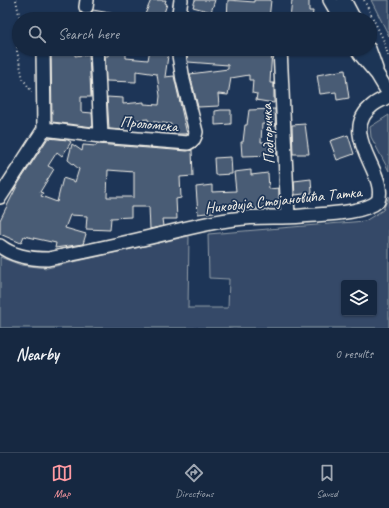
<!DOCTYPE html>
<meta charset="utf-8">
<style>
:root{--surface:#162841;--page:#23344c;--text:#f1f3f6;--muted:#9ea6b1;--line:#35445a;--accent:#ff9aa2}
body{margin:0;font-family:Caveat,sans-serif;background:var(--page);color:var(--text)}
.controls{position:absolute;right:12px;bottom:12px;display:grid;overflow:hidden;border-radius:4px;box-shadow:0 1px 3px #0004}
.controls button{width:36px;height:36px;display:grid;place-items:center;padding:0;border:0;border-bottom:1px solid var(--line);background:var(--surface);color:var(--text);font:20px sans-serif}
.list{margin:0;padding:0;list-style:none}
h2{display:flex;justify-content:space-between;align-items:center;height:52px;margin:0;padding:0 16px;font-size:17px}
h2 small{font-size:13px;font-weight:400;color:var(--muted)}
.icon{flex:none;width:22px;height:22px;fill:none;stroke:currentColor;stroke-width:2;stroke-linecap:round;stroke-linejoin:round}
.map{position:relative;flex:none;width:389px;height:328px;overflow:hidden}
.search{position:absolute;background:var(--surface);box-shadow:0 1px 3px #0004;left:12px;right:12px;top:12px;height:44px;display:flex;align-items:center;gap:10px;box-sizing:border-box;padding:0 14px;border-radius:22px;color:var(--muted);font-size:15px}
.sheet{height:124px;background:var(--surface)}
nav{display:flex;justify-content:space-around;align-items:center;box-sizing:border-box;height:56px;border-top:1px solid var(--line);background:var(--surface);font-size:11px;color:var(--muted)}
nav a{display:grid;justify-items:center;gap:2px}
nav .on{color:var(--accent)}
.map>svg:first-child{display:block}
</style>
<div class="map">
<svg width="389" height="328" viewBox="0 0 389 328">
<rect width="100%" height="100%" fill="#1d3557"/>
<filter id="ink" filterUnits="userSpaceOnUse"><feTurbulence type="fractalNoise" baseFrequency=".025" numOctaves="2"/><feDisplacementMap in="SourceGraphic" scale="8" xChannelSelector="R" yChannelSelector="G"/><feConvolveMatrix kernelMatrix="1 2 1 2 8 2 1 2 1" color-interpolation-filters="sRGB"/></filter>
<g filter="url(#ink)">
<path fill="#354a67" stroke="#949ea8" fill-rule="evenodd" d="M371,0H389V36Z
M389,115V171L371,137L370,127Z
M389,196V328H0V257L21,265L47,268L189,236L188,308H228L229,279L209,278L208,234L365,221L383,210ZM344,283H374V313H344Z"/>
<path fill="#485b74" stroke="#f4f1e8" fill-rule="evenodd" d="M151,0H166L165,3L167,4L164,13L170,16V19H143Z
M195,0H215L211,12L193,7Z
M228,0L254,2V0H271L269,19L241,17V19H227Z
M292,0H309V11H313L312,19H290Z
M93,10L121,15V19H79L80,12L84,15H89Z
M51,49H75V56L89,54L91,97H81V112L92,113L93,127L52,122Z
M109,49H126V58L148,60L150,49H169L165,77L174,76L187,134H170L171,124L148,121V119L124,121V130L109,129L107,97L123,98V104L144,102V104L159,105L160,96L157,74L136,71V82L106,81L105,56H108Z
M186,49H272L270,83H274V103L256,100L257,94L252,93L253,80H249V75L231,78L228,95L218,94L219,106L198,107L190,74L228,69V65L188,62Z
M345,70L349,98L337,100L336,92L320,94L317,75Z
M275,109L276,126L262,124L261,142H266L267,143H276L277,155L242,156L241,142H243L245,125H247L249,110Z
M221,110H231V124L215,125V111Z
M305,124L309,154H293L292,125Z
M348,135L354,154L337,160L330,141Z
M48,138L68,140L71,142L62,156L57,152L48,166L54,169L40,192L43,193L41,196L57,202L63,178L75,182L79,169L68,160L72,144L82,151L83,145L96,146L97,144L187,151L192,150L193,176L180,177L181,198L176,199L177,219H162L163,226L150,229L149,207H131V217L111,218L110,230L86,229L87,216L70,215L65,228L86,234L83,244L55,248L56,243L24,236L21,243L0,234V220L18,184ZM108,170L134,172V197H107Z
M231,157L232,174L215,175L214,158Z
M251,170V175L268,173L269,189L279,188V206L237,210V207L214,208V212L198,214L196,187L212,185V192L236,191L234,172Z
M311,179L312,193L295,195L294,181Z"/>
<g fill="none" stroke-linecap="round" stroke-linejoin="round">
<defs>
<path id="minor" d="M330,0L341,19
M344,0L354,19
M86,7L87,0
M178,19L181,0
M97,49L101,136
M280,49L288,217
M357,49L361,55L377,74L389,94
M369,49L376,69
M44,129L101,136L188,143C194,140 195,138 196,132L183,80L178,49
M0,197L44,129L43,49
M0,246C14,257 31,259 48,259C78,253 107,247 137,240C170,233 202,223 235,219C257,216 280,218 302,216C321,214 364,214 378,201C389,173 336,134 373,105C378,101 384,99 389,96"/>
</defs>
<use href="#minor" stroke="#f4f1e8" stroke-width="16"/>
<path stroke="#f4f1e8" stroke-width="2" stroke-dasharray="1 3" stroke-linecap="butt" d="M16,0L20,19
M364,0L383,39L389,58
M19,35L17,51L23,79L32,92"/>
<use href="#minor" stroke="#1d3557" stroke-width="13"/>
</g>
</g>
<g text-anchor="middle" stroke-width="3.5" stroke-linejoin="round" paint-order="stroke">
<g font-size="16" fill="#f4f1e8" stroke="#1d3557">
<text transform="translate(149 123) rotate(5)" y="6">Проломска</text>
<text transform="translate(267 134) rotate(-93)" y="6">Подгоричка</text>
<text transform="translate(283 199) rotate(-6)" y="6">Никодија Стојановића Татка</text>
</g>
</g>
</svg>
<div class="controls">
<button><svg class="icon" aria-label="layers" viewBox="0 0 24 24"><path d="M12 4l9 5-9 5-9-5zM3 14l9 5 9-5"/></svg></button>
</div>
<div class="search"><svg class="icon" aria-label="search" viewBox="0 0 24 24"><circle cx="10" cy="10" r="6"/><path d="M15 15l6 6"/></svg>Search here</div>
</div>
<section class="sheet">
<h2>Nearby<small>0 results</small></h2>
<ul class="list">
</ul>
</section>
<nav>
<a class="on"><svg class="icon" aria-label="map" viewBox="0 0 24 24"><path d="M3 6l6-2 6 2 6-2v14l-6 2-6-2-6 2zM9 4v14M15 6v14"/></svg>Map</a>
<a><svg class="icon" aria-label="directions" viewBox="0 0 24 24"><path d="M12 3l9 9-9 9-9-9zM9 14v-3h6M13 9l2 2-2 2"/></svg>Directions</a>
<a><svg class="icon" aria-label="saved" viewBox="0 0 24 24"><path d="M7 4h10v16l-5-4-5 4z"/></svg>Saved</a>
</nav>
